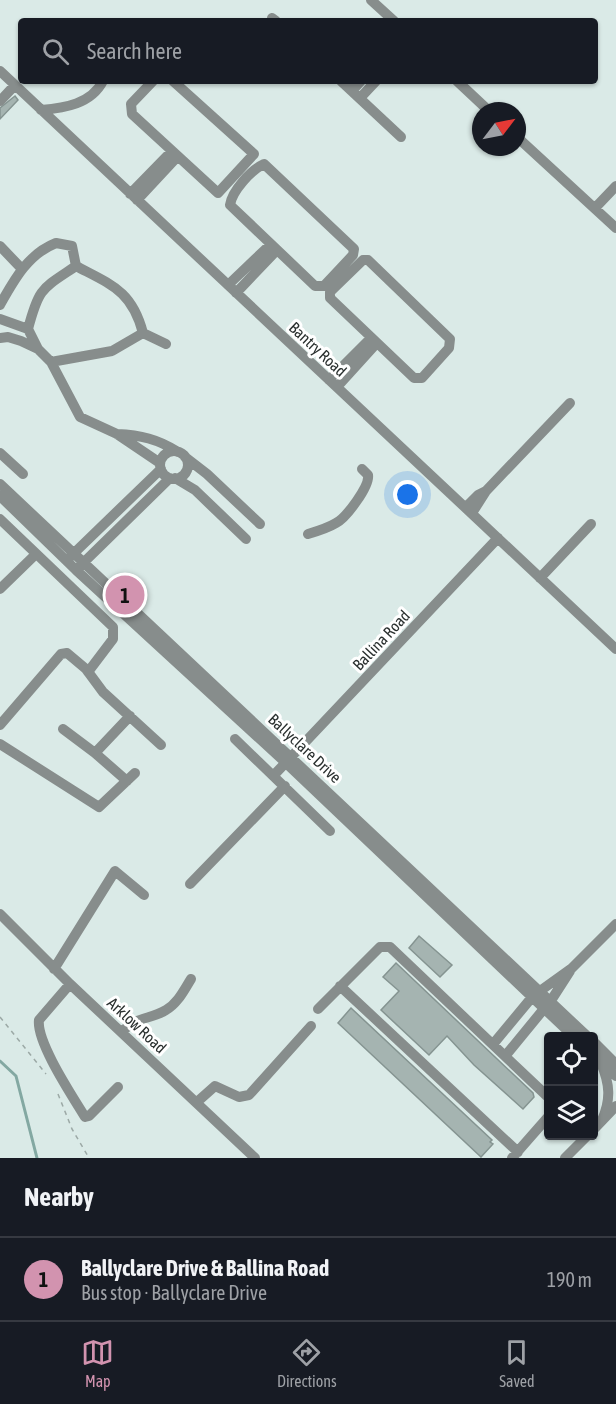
<!DOCTYPE html>
<meta charset="utf-8">
<style>
:root{--surface:#171b24;--page:#242831;--text:#f1f3f6;--muted:#9ea1a6;--line:#363941;--accent:#d293af}
body{margin:0;font-family:"Asap Condensed",sans-serif;background:var(--page);color:var(--text)}
.controls{position:absolute;right:18px;bottom:18px;display:grid;overflow:hidden;border-radius:6px;box-shadow:0 2px 4px #0004}
.controls button{width:54px;height:54px;display:grid;place-items:center;padding:0;border:0;border-bottom:2px solid var(--line);background:var(--surface);color:var(--text);font:30px sans-serif}
.compass{position:absolute;left:472px;top:102px;width:54px;height:54px;border-radius:50%;background:var(--surface);box-shadow:0 2px 4px #0004;rotate:58deg}
.you{position:absolute;left:408px;top:495px;width:21px;height:21px;margin:-15px;border:4px solid #fff;border-radius:50%;background:#1a73e8;box-shadow:0 0 0 9px #1a73e833}
.badge{display:grid;place-items:center;width:39px;height:39px;border-radius:50%;background:var(--accent);color:#111;font-size:20px;font-weight:700}
.pin{position:absolute;translate:-50% -50%;border:3px solid #fff;box-shadow:0 2px 6px #0006}
.list{margin:0;padding:0;list-style:none}
h2{display:flex;justify-content:space-between;align-items:center;height:78px;margin:0;padding:0 24px;font-size:26px}
h2 small{font-size:20px;font-weight:400;color:var(--muted)}
.list li{display:grid;grid-template-columns:39px 1fr auto;gap:18px;align-items:center;box-sizing:border-box;height:84px;padding:0 24px;border-top:2px solid var(--line)}
.list b{display:block;font-size:22px;white-space:nowrap}
.list p{margin:0;font-size:20px;white-space:nowrap;color:var(--muted)}
.list em{font-size:20px;font-style:normal;color:var(--muted)}
.icon{flex:none;width:33px;height:33px;fill:none;stroke:currentColor;stroke-width:2;stroke-linecap:round;stroke-linejoin:round}
.map{position:relative;flex:none;width:616px;height:1158px;overflow:hidden}
.search{position:absolute;background:var(--surface);box-shadow:0 2px 4px #0004;left:18px;right:18px;top:18px;height:66px;display:flex;align-items:center;gap:15px;box-sizing:border-box;padding:0 21px;border-radius:6px;color:var(--muted);font-size:22px}
.sheet{height:162px;background:var(--surface)}
nav{display:flex;justify-content:space-around;align-items:center;box-sizing:border-box;height:84px;border-top:2px solid var(--line);background:var(--surface);font-size:16px;color:var(--muted)}
nav a{display:grid;justify-items:center;gap:3px}
nav .on{color:var(--accent)}
.map>svg:first-child{display:block}
</style>
<div class="map">
<svg width="616" height="1158" viewBox="0 0 616 1158">
<rect width="100%" height="100%" fill="#daeae7"/>
<g fill="none" stroke-linecap="round" stroke-linejoin="round">
<path stroke="#83a8a2" stroke-width="3" d="M0,1061L16,1076L37,1158"/>
</g>
<path fill="#a5b4b1" stroke="#859491" stroke-width="1.5" d="M15,96L18,100L0,119V108Z
M419,936L452,965L440,977L409,948Z
M396,963L533,1093L534,1097L523,1109L474,1065L447,1036L429,1055L381,1010L399,991L383,977Z
M351,1008L492,1140L490,1142L493,1144L481,1157L338,1023Z"/>
<g fill="none" stroke-linecap="round" stroke-linejoin="round">
<path stroke="#9ca9a6" stroke-width="1.5" stroke-dasharray="4.5 4.5" stroke-linecap="butt" d="M0,1017L46,1074
M58,1094L72,1129L89,1158"/>
<path stroke="#878d8c" stroke-width="10" d="M371,0L394,21
M272,18L276,21
M0,71L616,649
M153,81L131,104L132,114L218,193L254,154L173,81
M341,81L401,137
M457,81L489,111
M352,91L361,81
M360,98L376,81
M0,101L15,85
M41,110C65,108 91,104 103,81
M517,137L616,228
M264,164L354,249L353,255L324,286H315L230,205C232,191 251,170 264,164Z
M130,194L171,152
M137,200L177,157
M595,208L616,186
M0,246L22,269
M363,260H368L450,339L449,348L422,378H414L330,298V292Z
M76,266C112,285 132,291 143,333L166,344
M228,285L271,244
M236,293L277,250
M0,305C14,280 28,254 56,243L72,246L76,266C42,289 39,287 28,329L38,349
M0,319L28,329
M0,338L8,337L21,341L38,349L51,362L80,417L117,434L160,463
M51,362L112,351L143,333
M329,380L371,338
M337,387L376,344
M117,434C140,435 158,439 178,452
M160 465a14 14 0 1 1 28 0a14 14 0 1 1-28 0Z
M0,453L23,474
M185,457L207,474L260,524
M175,478L195,490L246,539
M0,484L587,1036
M0,496L76,570L285,762L573,1036
M466,507L478,495L486,491L570,403
M472,513L486,491
M0,519L113,627V639L88,672
M308,534C318,531 328,528 336,523C346,518 370,486 368,475L362,469
M70,557L161,469
M78,568L170,478
M540,578L591,524
M0,589L36,554
M0,725L61,654L67,653L86,669L103,692L161,745
M63,729L95,753
M235,739L330,831
M0,744L99,807L135,773
M274,775L498,538
M127,781L95,753L130,716
M190,884L285,786
M0,914L70,984L255,1158
M54,969L115,871L144,895
M70,984L39,1020C36,1042 73,1097 85,1117L89,1116L118,1087
M340,986L518,1152
M318,1009L380,947H390L548,1097
M123,1031C137,1016 150,1020 166,1010C178,1003 184,990 191,979
M594,1042L616,1064
M494,1043L533,996L572,968L616,924
M506,1055L552,999L570,971
M594,1056L616,1076
M601,1063C610,1084 611,1100 602,1120
M197,1102L215,1086L239,1097L249,1095L311,1026
M594,1129L616,1106
M512,1158L548,1117
M565,1158L587,1136"/>
</g>
<g text-anchor="middle" stroke-width="6" stroke-linejoin="round" paint-order="stroke">
<g font-size="16" fill="#2a302f" stroke="#fff">
<text transform="translate(318 349) rotate(43)" y="6">Bantry Road</text>
<text transform="translate(381 640) rotate(-47)" y="6">Ballina Road</text>
<text transform="translate(305 748) rotate(43)" y="6">Ballyclare Drive</text>
<text transform="translate(137 1025) rotate(43)" y="6">Arklow Road</text>
</g>
</g>
</svg>
<div class="controls">
<button><svg class="icon" aria-label="locate" viewBox="0 0 24 24"><circle cx="12" cy="12" r="6"/><path d="M12 2v4M12 18v4M2 12h4M18 12h4"/></svg></button>
<button><svg class="icon" aria-label="layers" viewBox="0 0 24 24"><path d="M12 4l9 5-9 5-9-5zM3 14l9 5 9-5"/></svg></button>
</div>
<svg class="compass" viewBox="-18 -18 36 36"><path d="M0-13l5 13h-10z" fill="#e53935"/><path d="M0 13l5-13h-10z" fill="#9ea1a6"/></svg>
<div class="you"></div>
<div class="pin badge" style="left:125px;top:595px">1</div>
<div class="search"><svg class="icon" aria-label="search" viewBox="0 0 24 24"><circle cx="10" cy="10" r="6"/><path d="M15 15l6 6"/></svg>Search here</div>
</div>
<section class="sheet">
<h2>Nearby<small></small></h2>
<ul class="list">
<li><span class="badge">1</span><div><b>Ballyclare Drive &amp; Ballina Road</b><p>Bus stop · Ballyclare Drive</p></div><em>190 m</em></li>
</ul>
</section>
<nav>
<a class="on"><svg class="icon" aria-label="map" viewBox="0 0 24 24"><path d="M3 6l6-2 6 2 6-2v14l-6 2-6-2-6 2zM9 4v14M15 6v14"/></svg>Map</a>
<a><svg class="icon" aria-label="directions" viewBox="0 0 24 24"><path d="M12 3l9 9-9 9-9-9zM9 14v-3h6M13 9l2 2-2 2"/></svg>Directions</a>
<a><svg class="icon" aria-label="saved" viewBox="0 0 24 24"><path d="M7 4h10v16l-5-4-5 4z"/></svg>Saved</a>
</nav>
